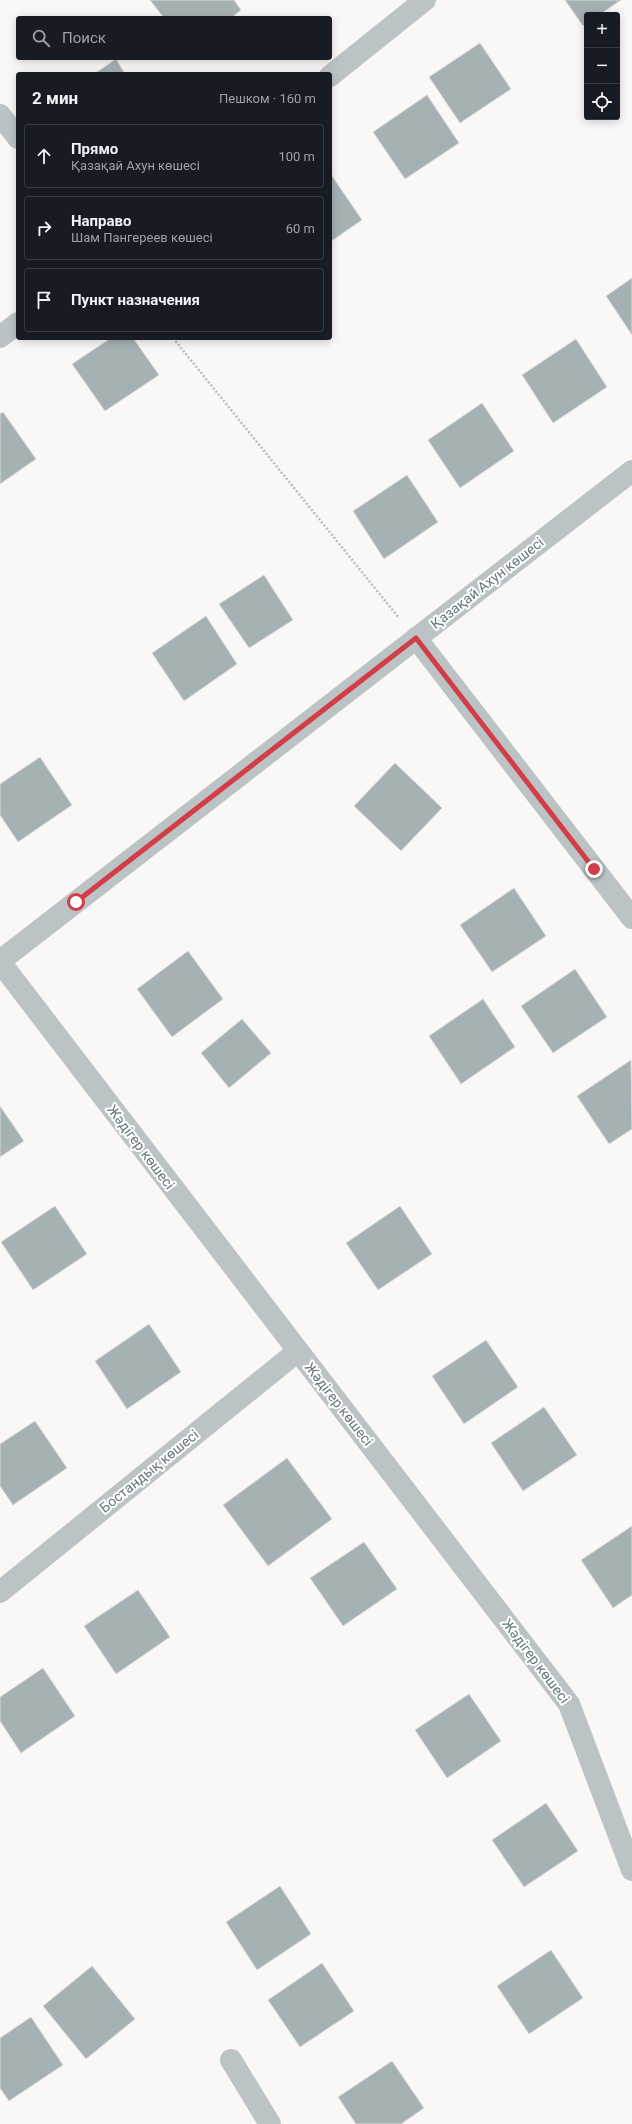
<!DOCTYPE html>
<html lang="ru">
<meta charset="utf-8">
<style>
:root{--surface:#171b24;--page:#20242c;--text:#f1f3f6;--muted:#9ea1a6;--line:#363941}
body{margin:0;font-family:Roboto,sans-serif;background:var(--page);color:var(--text)}
.controls{position:absolute;right:12px;top:12px;display:grid;overflow:hidden;border-radius:4px;box-shadow:0 2px 10px #0003}
.controls button{width:36px;height:36px;display:grid;place-items:center;padding:0;border:0;border-bottom:1px solid var(--line);background:var(--surface);color:var(--text);font:20px sans-serif}
.stop{position:absolute;width:12px;height:12px;margin:-9px;border:3px solid #d23d47;border-radius:50%;background:#fff}
.stop.end{background:#d23d47;border-color:#fff;box-shadow:0 1px 4px #0008}
.list{margin:0;padding:0;list-style:none}
h2{display:flex;justify-content:space-between;align-items:center;height:52px;margin:0;padding:0 16px;font-size:17px}
h2 small{font-size:13px;font-weight:400;color:var(--muted)}
.list li{display:grid;grid-template-columns:26px 1fr auto;gap:12px;align-items:center;box-sizing:border-box;height:64px;margin:0 8px 8px;padding:0 8px;border:1px solid var(--line);border-radius:4px}
.list b{display:block;font-size:15px;white-space:nowrap}
.list p{margin:0;font-size:13px;white-space:nowrap;color:var(--muted)}
.list em{font-size:13px;font-style:normal;color:var(--muted)}
.icon{flex:none;width:22px;height:22px;fill:none;stroke:currentColor;stroke-width:2;stroke-linecap:round;stroke-linejoin:round}
.map{position:relative;flex:none;width:632px;height:2124px;overflow:hidden}
.search{position:absolute;background:var(--surface);box-shadow:0 2px 10px #0003;left:16px;top:16px;width:316px;height:44px;display:flex;align-items:center;gap:10px;box-sizing:border-box;padding:0 14px;border-radius:4px;color:var(--muted);font-size:15px}
.panel{position:absolute;background:var(--surface);box-shadow:0 2px 10px #0003;left:16px;top:72px;width:316px;height:268px;border-radius:4px}
.map>svg:first-child{display:block}
</style>
<div class="map">
<svg width="632" height="2124" viewBox="0 0 632 2124">
<rect width="100%" height="100%" fill="#f9f8f7"/>
<path fill="#a6b1b3" stroke="#dbdad9" d="M150,0H234L241,10L231,18H164Z
M565,0H621L599,15H587V23L583,26Z
M480,43L511,89L460,123L429,77Z
M116,59L125,74H94Z
M427,95L459,143L405,179L373,132Z
M330,173L362,220L330,242Z
M632,278V335L606,296Z
M111,338H133L159,375L105,411L72,364Z
M576,339L607,387L553,423L522,375Z
M482,403L514,451L460,488L428,440Z
M3,412L36,459L0,484V414Z
M407,475L438,522L384,559L353,511Z
M264,575L293,620L249,648L219,604Z
M206,616L237,664L184,701L152,653Z
M40,757L72,805L18,842L0,815V784Z
M395,763L442,808L401,851L354,806Z
M514,888L546,936L492,972L460,925Z
M188,951L223,999L172,1037L137,989Z
M575,969L607,1017L553,1053L521,1006Z
M483,999L515,1047L461,1084L429,1036Z
M242,1019L271,1053L229,1088L201,1053Z
M631,1060L632,1129L609,1144L577,1096Z
M0,1106L24,1141L0,1157Z
M55,1206L87,1254L33,1290L1,1242Z
M400,1206L432,1254L378,1290L346,1243Z
M149,1324L181,1372L127,1409L95,1361Z
M486,1340L518,1387L464,1424L432,1376Z
M544,1407L577,1455L523,1491L491,1443Z
M35,1421L67,1468L13,1505L0,1486V1444Z
M287,1458L332,1519L268,1566L223,1505Z
M632,1526V1595L613,1608L581,1560Z
M364,1542L397,1589L343,1626L310,1578Z
M138,1590L170,1637L116,1674L84,1626Z
M43,1668L75,1716L21,1753L0,1721V1697Z
M469,1694L501,1741L447,1778L415,1730Z
M546,1803L578,1851L524,1887L492,1840Z
M280,1886L311,1934L257,1970L226,1922Z
M551,1950L583,1998L529,2034L497,1986Z
M322,1963L354,2011L300,2047L268,2000Z
M92,1966L135,2019L86,2059L43,2006Z
M31,2017L63,2065L9,2101L0,2088V2038Z
M392,2061L424,2108L401,2124H356L338,2097Z"/>
<g fill="none" stroke-linecap="round" stroke-linejoin="round">
<path stroke="#b7bcbd" stroke-width="2.5" stroke-dasharray="2 2" stroke-linecap="butt" d="M173,338L399,618"/>
<path stroke="#bcc3c4" stroke-width="22" d="M330,76L425,0
M0,115L18,138
M0,337L18,323
M416,638L632,918
M0,961L632,471
M0,962L569,1704L632,1870
M0,1592L298,1351
M231,2060L270,2124"/>
</g>
<g fill="none" stroke-linecap="round" stroke-linejoin="round">
<path stroke="#d23d47" stroke-width="5" d="M76,902L416,638L594,869"/>
</g>
<g text-anchor="middle" stroke-width="4" stroke-linejoin="round" paint-order="stroke">
<g font-size="14" fill="#627678" stroke="#fff">
<text transform="translate(487 583) rotate(-38)" y="5">Қазақай Ахун көшесі</text>
<text transform="translate(141 1147) rotate(53)" y="5">Жәдігер көшесі</text>
<text transform="translate(339 1404) rotate(52)" y="5">Жәдігер көшесі</text>
<text transform="translate(149 1471) rotate(-39)" y="5">Бостандық көшесі</text>
<text transform="translate(536 1661) rotate(53)" y="5">Жәдігер көшесі</text>
</g>
</g>
</svg>
<div class="controls">
<button>+</button>
<button>−</button>
<button><svg class="icon" aria-label="locate" viewBox="0 0 24 24"><circle cx="12" cy="12" r="6"/><path d="M12 2v4M12 18v4M2 12h4M18 12h4"/></svg></button>
</div>
<div class="stop" style="left:76px;top:902px"></div>
<div class="stop end" style="left:594px;top:869px"></div>
<div class="search"><svg class="icon" aria-label="search" viewBox="0 0 24 24"><circle cx="10" cy="10" r="6"/><path d="M15 15l6 6"/></svg>Поиск</div>
<section class="panel">
<h2>2 мин<small>Пешком · 160 m</small></h2>
<ul class="list">
<li><svg class="icon" aria-label="ahead" viewBox="0 0 24 24"><path d="M12 20V5M6 11l6-6 6 6"/></svg><div><b>Прямо</b><p>Қазақай Ахун көшесі</p></div><em>100 m</em></li>
<li><svg class="icon" aria-label="right" viewBox="0 0 24 24"><path d="M7 20v-9h11M14 6l5 5-5 5"/></svg><div><b>Направо</b><p>Шам Пангереев көшесі</p></div><em>60 m</em></li>
<li><svg class="icon" aria-label="arrive" viewBox="0 0 24 24"><path d="M6 21V4h12l-3 4 3 4H6"/></svg><div><b>Пункт назначения</b></div></li>
</ul>
</section>
</div>
